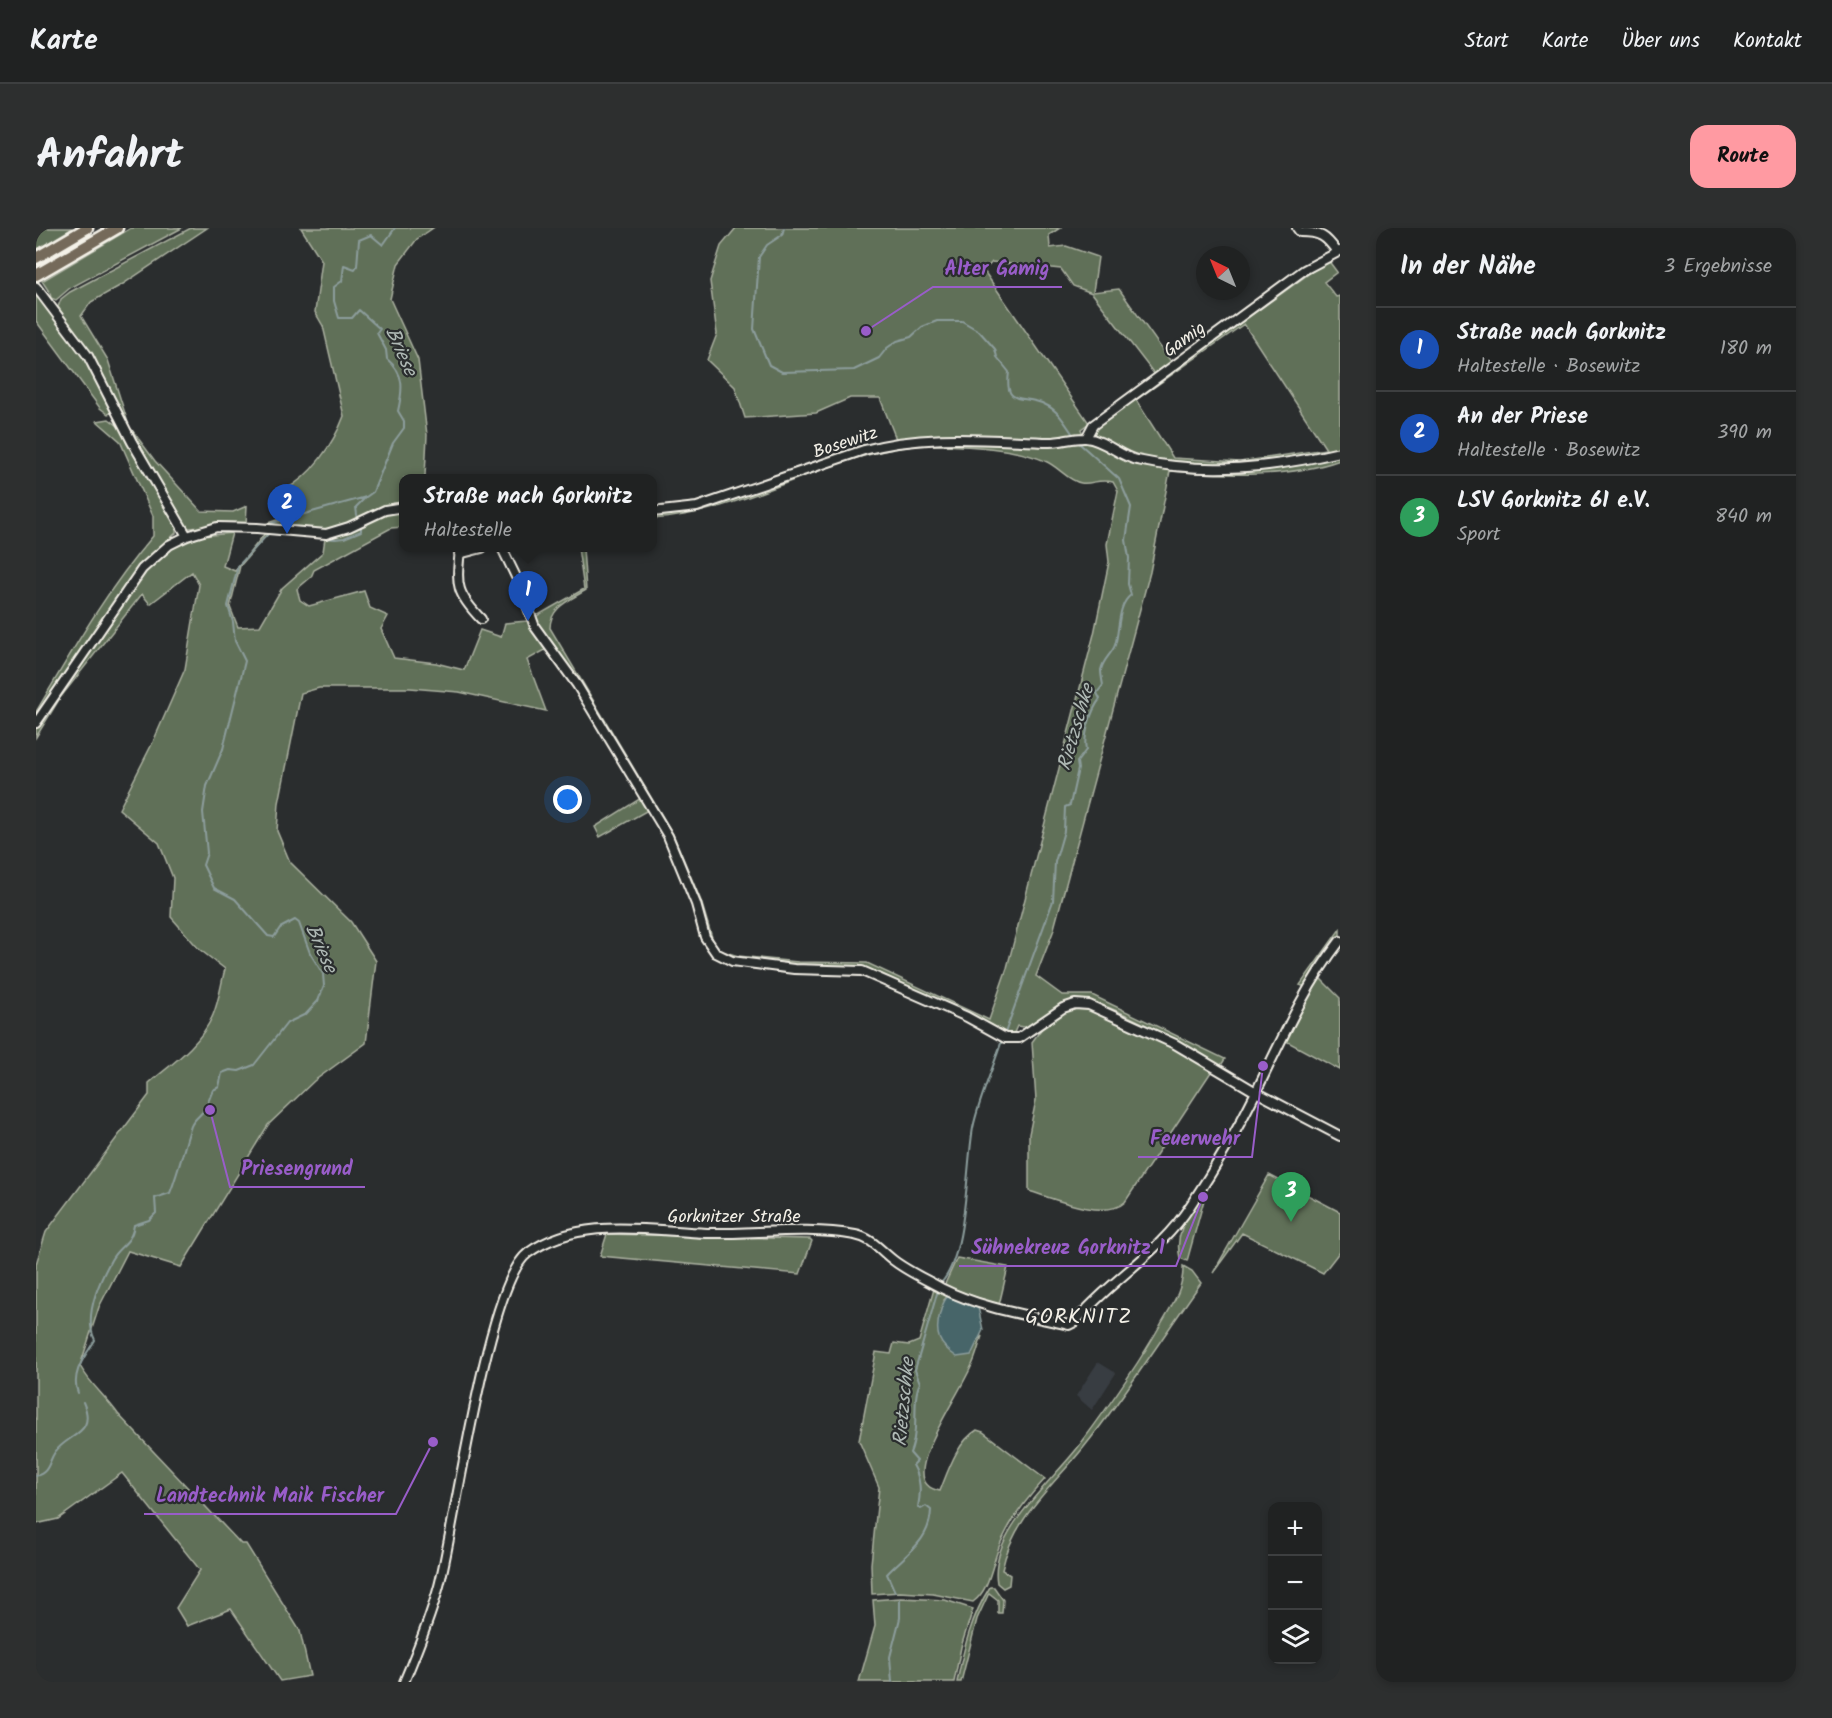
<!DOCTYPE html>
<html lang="de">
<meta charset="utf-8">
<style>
:root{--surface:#202222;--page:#2d2f2f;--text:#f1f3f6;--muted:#a2a4a5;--line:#3d3f40;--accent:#ff9aa2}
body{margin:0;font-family:Kalam,sans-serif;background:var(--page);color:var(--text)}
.controls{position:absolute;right:18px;bottom:18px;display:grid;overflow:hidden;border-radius:12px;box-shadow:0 3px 9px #0003}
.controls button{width:54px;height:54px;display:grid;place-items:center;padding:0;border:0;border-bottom:2px solid var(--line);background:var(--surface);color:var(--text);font:30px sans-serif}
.compass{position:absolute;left:1160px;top:18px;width:54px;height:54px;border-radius:50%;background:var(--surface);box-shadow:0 3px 9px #0003;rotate:317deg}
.you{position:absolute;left:532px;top:572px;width:21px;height:21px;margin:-15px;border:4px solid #fff;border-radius:50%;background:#1a73e8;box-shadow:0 0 0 9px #1a73e833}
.badge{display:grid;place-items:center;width:39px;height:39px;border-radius:50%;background:var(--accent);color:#fff;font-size:20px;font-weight:700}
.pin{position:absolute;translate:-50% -50px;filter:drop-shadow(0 2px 3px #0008)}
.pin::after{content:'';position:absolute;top:32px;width:21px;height:18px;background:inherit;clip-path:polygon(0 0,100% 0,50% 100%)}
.popup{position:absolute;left:363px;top:246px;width:258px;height:78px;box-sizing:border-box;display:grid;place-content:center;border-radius:12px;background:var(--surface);filter:drop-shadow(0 2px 4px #0005);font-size:20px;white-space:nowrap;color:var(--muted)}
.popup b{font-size:22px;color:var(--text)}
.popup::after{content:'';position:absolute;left:50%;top:100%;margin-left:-12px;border:12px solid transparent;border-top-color:var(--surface)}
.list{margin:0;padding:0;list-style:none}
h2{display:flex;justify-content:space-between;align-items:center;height:78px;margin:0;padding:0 24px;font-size:26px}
h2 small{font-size:20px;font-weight:400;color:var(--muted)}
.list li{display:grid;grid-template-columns:39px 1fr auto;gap:18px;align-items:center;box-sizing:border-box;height:84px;padding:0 24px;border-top:2px solid var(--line)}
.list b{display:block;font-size:22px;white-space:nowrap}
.list p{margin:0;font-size:20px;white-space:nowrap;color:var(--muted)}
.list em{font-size:20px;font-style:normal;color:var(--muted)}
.icon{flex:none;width:33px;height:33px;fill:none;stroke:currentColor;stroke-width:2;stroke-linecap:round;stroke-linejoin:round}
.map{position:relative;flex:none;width:1304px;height:1454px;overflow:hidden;border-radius:18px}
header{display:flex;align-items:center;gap:36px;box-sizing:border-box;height:84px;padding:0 30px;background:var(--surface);border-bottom:2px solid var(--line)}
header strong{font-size:28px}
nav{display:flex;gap:33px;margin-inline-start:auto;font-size:21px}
.intro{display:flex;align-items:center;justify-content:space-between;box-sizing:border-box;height:144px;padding:0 36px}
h1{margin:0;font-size:42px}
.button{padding:15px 27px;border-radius:18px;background:var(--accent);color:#111;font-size:21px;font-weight:700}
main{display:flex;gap:36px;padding:0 36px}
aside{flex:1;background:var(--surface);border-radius:18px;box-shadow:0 3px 9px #0003}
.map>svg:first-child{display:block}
</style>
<header>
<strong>Karte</strong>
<nav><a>Start</a><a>Karte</a><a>Über uns</a><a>Kontakt</a></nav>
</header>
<div class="intro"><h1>Anfahrt</h1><a class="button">Route</a></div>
<main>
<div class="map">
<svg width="1304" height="1454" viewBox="0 0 1304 1454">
<rect width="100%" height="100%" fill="#2a2d2e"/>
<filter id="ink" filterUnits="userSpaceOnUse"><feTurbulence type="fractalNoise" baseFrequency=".0167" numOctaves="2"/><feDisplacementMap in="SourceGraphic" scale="12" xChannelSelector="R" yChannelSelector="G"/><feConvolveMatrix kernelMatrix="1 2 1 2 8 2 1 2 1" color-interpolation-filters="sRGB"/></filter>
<g filter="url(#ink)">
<path fill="#383c42" d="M1062,1134L1080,1145L1056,1182L1040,1168Z"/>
<path fill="#617058" stroke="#aab0a0" stroke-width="1.5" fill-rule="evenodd" d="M0,0H37L0,22Z
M95,0H146L34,60L20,72L15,70L14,65L6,53Z
M155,0H171L87,56L55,74L45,88L72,132L93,198H91L55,128L22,79L25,71L34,64Z
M265,0H397L381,11L362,36L354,71L382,132L391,207L389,248L391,250H368L367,275C345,276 331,289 311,297C287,306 262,301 237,298L232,295L255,287L248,262C274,250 298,215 308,188L287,98L279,84L286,33Z
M700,0H1024L1013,7L1014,20L1030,18L1062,29L1057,64L1083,61L1136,135L1119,147L1056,65L1037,58L1025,41L956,34L948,43L1053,195L1045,201L1047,207L1018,212L924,206L860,211L844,170H814L780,185L709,190L699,159L671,132L681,106L674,53L685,18Z
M1292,32L1301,44L1288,54L1300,69L1304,68V219L1274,228L1202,239L1101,229L1060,209L1057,206L1061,198ZM1208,96L1290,221L1204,234L1137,230L1100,172Z
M0,67L7,71L48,129L77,182L75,185L72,186L64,180L0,93Z
M73,191L86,201L140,299V305L102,339L0,489V484C36,423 71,361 117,308V288L84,213L61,193Z
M96,202L119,233L165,283L197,284L211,278L210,296L153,300L147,295L95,207Z
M894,213L893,217C796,221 713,285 617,291V287C673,284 722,260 774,243C814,229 852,218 894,213Z
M898,213L1016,218L1049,213L1106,236L1204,245L1237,241L1304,228V232C1251,251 1189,247 1134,243L1114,344L1017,704L1000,748L1026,767H1056L1189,831L1184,839C1158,824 1077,774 1051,774C1027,774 1011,786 994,800L981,798L977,807L972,808L844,745L828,741L759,739L688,728L673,708L663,675L635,609L497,390L548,361L542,320H547L550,362C534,372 514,379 514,400L637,606L665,673L677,713L683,722L702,728L762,734L831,735L953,792L971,740L1058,406L1073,334L1071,316L1082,263L1077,254C1062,250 1056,257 1045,255C1032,253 1022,238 1009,233C976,219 933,218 898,217Z
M367,282V299L355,300L278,342L275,349L261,361L264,372L273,378L328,363L334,380L352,388L345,401L358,430L400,435L428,442L444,402L465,409L469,395L491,393L511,421L491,432L510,483L423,464L374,460H283L265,465L243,575L241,603L254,634L315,694L340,733L330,815L278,853L232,897L145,1039L92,1023L63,1079L44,1138C54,1156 70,1169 82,1186L205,1316H210L264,1403L274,1448L244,1453L195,1381L151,1398L140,1380L164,1342L86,1245L22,1291L0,1296V1036L10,1004L113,867V855C137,835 165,816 177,787C183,773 185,756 189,741L163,721L135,689L137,650L123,615L83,581L117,514L149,441L163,357L156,344L114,376L106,366L24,470L0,509V501L96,361L121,331L134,321L166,308L196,305L187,338L199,343L230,304H233L204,338L194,379L202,399L224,398L246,360L287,324L289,310C317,304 339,285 367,282Z
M605,570L612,582L564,609L559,599Z
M1304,701V708L1270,759L1264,757Z
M1283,749L1304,770V842L1250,813Z
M1040,779C1077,779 1142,823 1177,841L1089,974C1069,993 1016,970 993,963V906L1000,872L996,814L1012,792Z
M1233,947L1304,984V1023L1287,1045L1206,1005L1177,1045Z
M1164,969L1168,972L1151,1033L1144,1030C1138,1005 1151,989 1164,969Z
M571,1006L774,1011L776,1013L764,1046L564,1028Z
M921,1030L972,1039L963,1077L908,1058Z
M1147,1038L1156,1043L1165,1055C1126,1109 1090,1167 1048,1219C1017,1258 976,1291 966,1342L974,1347L973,1357L967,1360L961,1355C952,1305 1016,1254 1043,1218C1072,1179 1101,1139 1125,1096C1136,1077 1148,1060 1147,1038Z
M898,1061L912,1068L908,1072L943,1111L946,1108C942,1119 940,1130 935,1139C924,1164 886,1220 887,1245C887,1256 893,1261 904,1263C912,1243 921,1214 941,1202L947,1204L1009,1251C992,1269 975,1292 965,1314C956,1333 955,1361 937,1374L897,1366L864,1364L836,1366L835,1336L843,1259L823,1213L840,1124L855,1126L858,1115L873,1117L883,1113Z
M954,1359H958L967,1372L966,1385H962V1372L953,1365L941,1391L925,1454H921C928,1419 935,1389 954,1359Z
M865,1370L909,1372L937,1381L925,1419L918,1454H823L839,1398L837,1372Z"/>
<path fill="#476569" stroke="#8c9d9c" stroke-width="1.5" d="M912,1068L942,1079L947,1102L935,1127L921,1129C903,1117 898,1107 904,1085C906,1078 907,1073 912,1068Z"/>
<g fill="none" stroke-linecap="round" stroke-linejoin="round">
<path stroke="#8c9d9c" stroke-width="2" d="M748,0L746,7L731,17L723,29L718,101L733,137L746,144L818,142L843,130L851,120L861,113L875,109L886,99L901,93H926L943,103L959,121L961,129L973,144C968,181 987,165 1010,177C1023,183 1030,197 1038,208
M321,287L320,279L329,270
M236,295L330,269L337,264L357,215L368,200V193L362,183C367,161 369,146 351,131L350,122L341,105L344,101L323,82L316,90H303L298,73V59L306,53L308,37L319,41L321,38L323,12L335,7L347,17L359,0
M245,306L299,311L308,310L325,303V297
M969,805L1017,673L1019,634L1028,603L1029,579L1034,577L1042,541L1041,534L1050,522C1047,508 1055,482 1064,471L1061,465L1067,457C1066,452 1065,447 1065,442C1067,431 1076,426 1079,417C1084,402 1081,377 1095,367L1092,356L1093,330L1090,312L1095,279L1083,251L1044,216
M905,1055C931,1028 930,939 937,900C943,871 957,841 966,812
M42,1165C34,1145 50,1127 59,1112C47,1089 63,1054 75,1032C84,1016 95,1017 98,997L113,992L120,985L119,970L134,965C143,942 148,919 155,898C158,890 167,886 170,879C173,873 174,868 177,862L183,859L186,845L194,842L203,843L218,837L251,795L270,786L282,773L288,758L287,746L274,725L263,695L259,692L244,700L238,709L232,708L199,671L178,660L167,637L171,625L167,584L171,558L187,521L209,433L199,413L197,394L192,378L202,338L233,305
M0,1248C14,1244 12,1234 19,1224C33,1205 61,1206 47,1174
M859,1364L851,1346C871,1325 894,1313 895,1282L890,1278L885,1281L882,1279C885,1264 885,1251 877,1237L881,1233L874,1225C884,1201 875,1172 884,1155L879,1142L902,1062
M856,1454L854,1429L864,1390V1371"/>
<defs>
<path id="minor" d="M1261,0L1264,4C1284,4 1290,8 1301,24
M0,59L52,128L96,214L151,308
M1050,210L1057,197L1268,42L1304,23
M616,284L661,279L828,222C891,205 951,212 1014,214C1026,214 1039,209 1050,210C1069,212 1083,228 1101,232C1170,247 1236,240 1304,224
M424,320C421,356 418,363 445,391
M466,320L483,355L499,399L541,457L632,608L660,676L669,709L680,725L696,733L758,741L826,743L931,789L969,810H983L1027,780L1039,776L1053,777L1139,816L1220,864L1304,908
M423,326L446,320
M0,495L106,341L133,317L151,308L181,299L221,300L290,306L313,299L349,282L368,279
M368,1454C381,1423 394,1391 403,1358C419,1299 451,1055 492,1025C544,988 613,1003 671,1005C720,1006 771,998 819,1007C836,1010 844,1022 857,1032C871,1043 889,1051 905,1060C945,1080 990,1087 1033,1097L1039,1094C1074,1052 1125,1024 1154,978C1178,942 1201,903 1220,864C1245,813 1269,758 1304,713"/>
<path id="highway" d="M0,30L51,0
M0,47L81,0"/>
</defs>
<use href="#minor" stroke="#f4f1e8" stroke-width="12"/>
<use href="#highway" stroke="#f4f1e8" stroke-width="15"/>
<use href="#minor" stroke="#2a2d2e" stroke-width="8"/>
<use href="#highway" stroke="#746a5a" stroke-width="10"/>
</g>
</g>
<g text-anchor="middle" stroke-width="4.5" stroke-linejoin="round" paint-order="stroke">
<g font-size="18" fill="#f4f1e8" stroke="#2a2d2e">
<text transform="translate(1148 111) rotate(-36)" y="6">Gamig</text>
<text transform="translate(809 214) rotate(-18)" y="6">Bosewitz</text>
<text x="698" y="994">Gorknitzer Straße</text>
</g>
<g font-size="20" font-style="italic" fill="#afb9b5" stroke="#2a2d2e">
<text transform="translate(366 123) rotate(66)" y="7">Briese</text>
<text transform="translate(1039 499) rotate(-74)" y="7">Rietzschke</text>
<text transform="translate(286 720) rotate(66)" y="7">Briese</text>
<text transform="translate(867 1174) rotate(-85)" y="7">Rietzschke</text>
</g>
<g font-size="21" letter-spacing="1.5" fill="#f4f1e8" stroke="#2a2d2e">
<text x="1043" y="1095">GORKNITZ</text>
</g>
</g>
<path fill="none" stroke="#995dc9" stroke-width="2" d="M830 103L897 59H1026M1227 838L1216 929H1102M174 882L194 959H329M1167 969L1140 1038H923M397 1214L360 1286H108"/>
<g fill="#995dc9" stroke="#2a2d2e" stroke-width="2">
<circle cx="830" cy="103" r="6"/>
<circle cx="1227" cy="838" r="6"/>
<circle cx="174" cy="882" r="6"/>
<circle cx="1167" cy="969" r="6"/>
<circle cx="397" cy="1214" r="6"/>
</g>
<g font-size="20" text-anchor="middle" font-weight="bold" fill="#995dc9" stroke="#2a2d2e" stroke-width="4.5" stroke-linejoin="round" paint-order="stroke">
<text x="961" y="47">Alter Gamig</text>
<text x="1159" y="917">Feuerwehr</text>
<text x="261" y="947">Priesengrund</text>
<text x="1032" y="1026">Sühnekreuz Gorknitz 1</text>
<text x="234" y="1274">Landtechnik Maik Fischer</text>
</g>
</svg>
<div class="controls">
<button>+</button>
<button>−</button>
<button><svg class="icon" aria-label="layers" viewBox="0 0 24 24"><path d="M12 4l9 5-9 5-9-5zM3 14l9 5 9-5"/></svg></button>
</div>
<svg class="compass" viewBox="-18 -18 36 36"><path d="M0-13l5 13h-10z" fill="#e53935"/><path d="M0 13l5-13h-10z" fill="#a2a4a5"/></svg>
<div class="you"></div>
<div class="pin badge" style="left:492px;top:393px;background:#1a4fb4">1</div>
<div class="popup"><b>Straße nach Gorknitz</b>Haltestelle</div>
<div class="pin badge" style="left:251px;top:306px;background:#1a4fb4">2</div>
<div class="pin badge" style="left:1255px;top:994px;background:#2e9e5b">3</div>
</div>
<aside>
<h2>In der Nähe<small>3 Ergebnisse</small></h2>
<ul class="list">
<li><span class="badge" style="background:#1a4fb4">1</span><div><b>Straße nach Gorknitz</b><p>Haltestelle · Bosewitz</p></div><em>180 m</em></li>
<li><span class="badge" style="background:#1a4fb4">2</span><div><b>An der Priese</b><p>Haltestelle · Bosewitz</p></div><em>390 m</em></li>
<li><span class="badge" style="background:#2e9e5b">3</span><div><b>LSV Gorknitz 61 e.V.</b><p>Sport</p></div><em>840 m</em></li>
</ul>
</aside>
</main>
